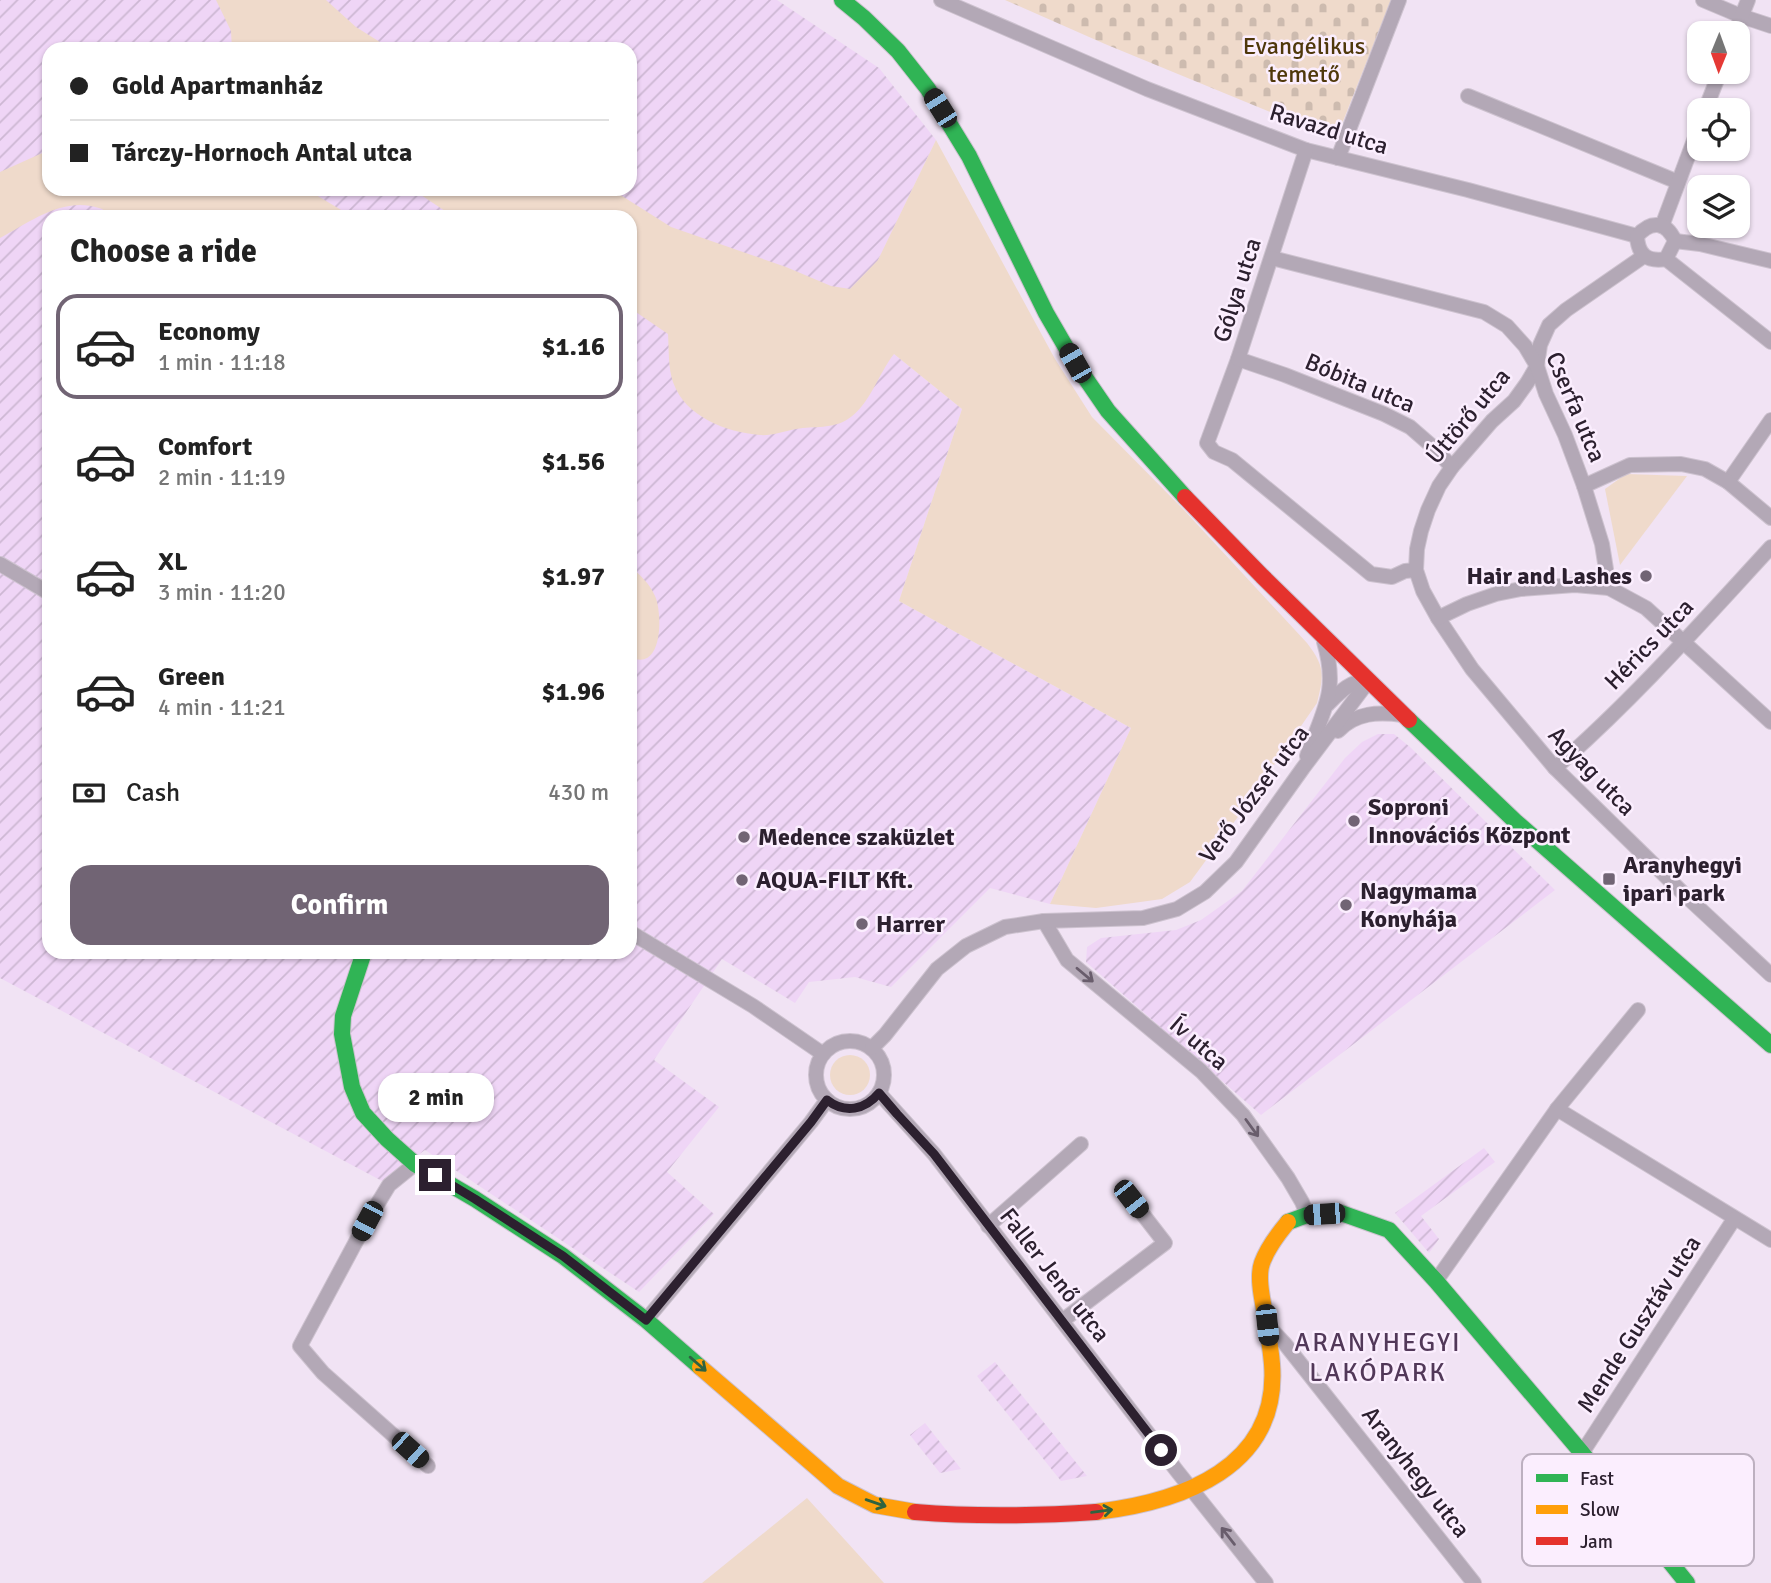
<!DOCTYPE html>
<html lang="en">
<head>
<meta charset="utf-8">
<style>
  body { margin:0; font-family:Signika,sans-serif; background:#f2f2f2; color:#222; height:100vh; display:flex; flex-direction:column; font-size:26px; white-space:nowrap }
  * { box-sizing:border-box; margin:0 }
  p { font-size:23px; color:#767676 }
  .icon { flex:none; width:38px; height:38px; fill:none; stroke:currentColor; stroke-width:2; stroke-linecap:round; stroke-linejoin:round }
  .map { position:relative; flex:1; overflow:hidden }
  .side { position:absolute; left:42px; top:210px; width:595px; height:749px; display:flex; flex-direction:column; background:#fff; border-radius:21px; box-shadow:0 2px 5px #0004 }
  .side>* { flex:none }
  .top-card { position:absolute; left:42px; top:42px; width:595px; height:154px; border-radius:21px; box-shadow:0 2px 5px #0004; display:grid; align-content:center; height:154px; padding:0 28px; background:#fff }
  .needle { width:46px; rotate:181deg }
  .fabs { position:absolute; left:1687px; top:21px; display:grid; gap:14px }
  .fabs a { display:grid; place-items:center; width:63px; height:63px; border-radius:14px; background:#fff; box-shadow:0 2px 5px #0004; font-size:35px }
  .end { position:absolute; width:32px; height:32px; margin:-16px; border:9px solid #2c202f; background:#fff; box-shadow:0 0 0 4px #fff }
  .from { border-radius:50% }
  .bubble { position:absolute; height:49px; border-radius:21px; background:#fff; box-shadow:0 2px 5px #0004; font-size:23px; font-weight:700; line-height:49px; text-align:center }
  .car { position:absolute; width:21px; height:42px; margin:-21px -10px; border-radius:9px; box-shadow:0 0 5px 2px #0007; background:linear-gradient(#222 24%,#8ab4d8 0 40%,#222 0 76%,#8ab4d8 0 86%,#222 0) }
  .top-card b { display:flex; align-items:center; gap:24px; height:66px; font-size:26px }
  .top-card b+b { border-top:2px solid #e0e0e0 }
  .top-card i { width:18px; height:18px; background:#222 }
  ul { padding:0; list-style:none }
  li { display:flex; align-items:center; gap:21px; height:105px; margin:0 14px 10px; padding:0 14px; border:4px solid transparent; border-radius:21px }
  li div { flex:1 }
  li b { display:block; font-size:26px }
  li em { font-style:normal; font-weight:700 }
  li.selected { border-color:#716474 }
  li>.icon { width:63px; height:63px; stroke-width:1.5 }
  h2 { padding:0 28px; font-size:32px; line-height:84px }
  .pay { display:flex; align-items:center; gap:18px; height:77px; padding:0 28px; font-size:26px }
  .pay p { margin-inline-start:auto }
  .button { display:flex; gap:14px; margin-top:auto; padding:14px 28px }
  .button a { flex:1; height:80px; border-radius:21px; background:#716474; color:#fff; font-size:28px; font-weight:700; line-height:80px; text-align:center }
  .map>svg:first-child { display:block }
  .industrial { fill:url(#industrial-furrows); fill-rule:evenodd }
  .green { fill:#efdacb }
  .cemetery { fill:url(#cemetery-stones) }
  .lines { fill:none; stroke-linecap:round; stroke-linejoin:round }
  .street-casing { stroke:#cdc2cf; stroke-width:16 }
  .fast-casing { stroke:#cdc2cf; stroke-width:18 }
  .slow-casing { stroke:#cdc2cf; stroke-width:18 }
  .jam-casing { stroke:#cdc2cf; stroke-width:18 }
  .street { stroke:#b3a8b6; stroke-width:14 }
  .fast { stroke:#30b455; stroke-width:16 }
  .slow { stroke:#ff9f0a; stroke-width:16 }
  .jam { stroke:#e5322d; stroke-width:16 }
  .oneway { stroke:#695d6c }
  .oneway2 { stroke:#2e6340 }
  .route { stroke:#2c202f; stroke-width:9 }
  .poi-dot { fill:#716474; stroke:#fbeefe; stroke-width:2.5 }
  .labels { text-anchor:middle; stroke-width:5; stroke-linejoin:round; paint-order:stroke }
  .park-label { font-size:24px; fill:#4f380b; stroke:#fbeefe }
  .street-label { font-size:24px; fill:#2c202f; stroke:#fbeefe }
  .poi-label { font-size:24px; font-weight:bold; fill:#2c202f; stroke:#fbeefe; text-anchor:start }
  .neighbourhood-label { font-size:26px; letter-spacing:2px; fill:#523859; stroke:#fbeefe }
  .key { fill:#fbeefe; stroke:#bdb0c0; stroke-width:2 }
  .key-label { font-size:19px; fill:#2c202f }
</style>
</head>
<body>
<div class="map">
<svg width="1771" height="1583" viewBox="0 0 1771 1583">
  <defs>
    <pattern id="industrial-furrows" width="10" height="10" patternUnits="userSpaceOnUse" patternTransform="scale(1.75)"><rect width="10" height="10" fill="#efd5f6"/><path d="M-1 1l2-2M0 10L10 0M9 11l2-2" fill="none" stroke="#cdb7d3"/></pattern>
    <pattern id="cemetery-stones" width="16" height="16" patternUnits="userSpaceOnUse" patternTransform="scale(1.75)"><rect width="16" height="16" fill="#efdacb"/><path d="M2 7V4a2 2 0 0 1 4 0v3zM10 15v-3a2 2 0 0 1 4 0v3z" fill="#cdbbaf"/></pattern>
  </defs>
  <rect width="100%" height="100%" fill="#f1e3f4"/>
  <g class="industrial">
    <path d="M0,0H777L879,68L936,140L859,300L883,345L962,409L899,601L1131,728L1050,904L990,888L891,987L855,977L809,982L795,1003L722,959L654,1060L719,1107L667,1172L714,1214L639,1292L425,1150L382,1181L0,978ZM49,49H630V189H49ZM49,217H630V952H49Z"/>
    <polygon points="1378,734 1394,734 1410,747 1555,890 1261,1115 1086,962 1087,947 1101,938 1176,930 1201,920 1242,891 1345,758 1362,742"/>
    <polygon points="1484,1148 1495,1162 1421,1216 1439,1239 1429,1253 1395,1213"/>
    <polygon points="995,1362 1087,1476 1061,1481 977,1376"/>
    <polygon points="925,1423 961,1469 940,1473 910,1435"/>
  </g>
  <g class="green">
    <polygon points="216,0 326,0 356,27 391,49 232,49 231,31"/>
    <path d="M936,140L1055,359L1092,417L1183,509L1307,643C1325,666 1324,675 1317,703L1240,814L1190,882L1162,899L1133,903L1096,908L1050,904L1131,728L899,601L962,409L894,354C878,374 870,405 848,419C833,429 814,426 796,429C785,431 771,436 760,435C726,432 685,417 673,382C668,368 669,350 668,334L630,308V217H454L412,189H611L671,227L786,267L831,286L850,289L878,260Z"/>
    <path d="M49,150V189H306L353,217H113C109,214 104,209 99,208C63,196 30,222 0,238V172Z"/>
    <polygon points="1626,474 1687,476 1620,565 1605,489"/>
    <path d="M630,566C640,575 650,584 655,596C663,614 663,673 630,657Z"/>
    <circle cx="850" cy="1075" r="20"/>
    <polygon points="807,1498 884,1583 702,1583"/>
  </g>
  <polygon class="cemetery" points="1005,0 1391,0 1336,139 1105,44"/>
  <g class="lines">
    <defs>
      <g id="street">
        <polyline points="941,0 1147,89 1306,150 1468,190 1637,236"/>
        <polyline points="1703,0 1741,16 1771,26"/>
        <polyline points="1735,33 1748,0"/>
        <polyline points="1468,96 1678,182"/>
        <polyline points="1705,110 1720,72"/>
        <polyline points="1306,150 1238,359 1207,443 1214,452 1232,460 1371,574 1392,577 1405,571 1416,570"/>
        <polyline points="1338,158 1399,0"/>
        <polyline points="1662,226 1699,127"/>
        <polyline points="1675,241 1700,244 1771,261"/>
        <polyline points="1644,256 1566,310 1549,325 1540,345 1537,366 1527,383 1514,401 1492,421 1452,467 1439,486 1428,510 1421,531 1417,549 1416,570 1423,591 1438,618 1472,669 1555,768 1687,897 1771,975"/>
        <polyline points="1272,258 1484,312 1507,326 1525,346 1537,366 1546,394 1565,435 1584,486 1602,544 1609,588"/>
        <path d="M1666,259L1675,241C1666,221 1651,220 1637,236C1638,255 1647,262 1666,259L1771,342"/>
        <polyline points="1238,359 1285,375 1384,414 1410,427 1433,447 1452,467"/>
        <polyline points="1728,482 1771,420"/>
        <polyline points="1584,486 1630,465 1681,464 1705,469 1728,482 1771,518"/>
        <polyline points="0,564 49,593"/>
        <polyline points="1438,618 1467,604 1496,594 1521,589 1575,585 1609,588 1646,608 1771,722"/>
        <path d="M1328,704C1340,692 1350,681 1368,680"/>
        <path d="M1338,731C1356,712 1378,712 1403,715"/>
        <path d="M1307,756C1323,710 1339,692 1324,642"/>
        <path d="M1555,768C1633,700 1701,623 1771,547"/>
        <polyline points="1044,921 1067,960 1201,1071 1243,1115 1288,1178 1302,1202 1307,1215"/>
        <polyline points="630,932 753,1006 823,1054"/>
        <circle cx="850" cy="1075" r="34"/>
        <polyline points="872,1048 885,1035 937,969 966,946 1005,927 1044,921 1143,918 1177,909 1205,892 1236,862 1303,768 1364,687 1368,680"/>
        <polyline points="879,1093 934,1154 1177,1471 1266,1583"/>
        <polyline points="1557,1109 1771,1240"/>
        <polyline points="415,1164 389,1185 367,1221 300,1346 323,1373 428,1466"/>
        <polyline points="988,1226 1081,1144"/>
        <polyline points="1436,1281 1557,1109 1638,1010"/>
        <polyline points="646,1320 811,1122 827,1100"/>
        <polyline points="1062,1321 1165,1243 1131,1199"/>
        <polyline points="1267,1325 1285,1344 1474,1583"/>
        <polyline points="1582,1453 1734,1219"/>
      </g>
      <g id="fast">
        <polyline points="842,0 864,18 898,51 928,89 969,156 1046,313 1075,363 1108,411 1185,497"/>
        <polyline points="1409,720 1516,822 1771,1045"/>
        <polyline points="364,952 343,1016 342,1034 352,1087 363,1113 387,1139 415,1164 475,1199 563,1256 646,1320 700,1367"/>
        <polyline points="1288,1222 1307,1215 1341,1213 1389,1230 1436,1281 1582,1453 1687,1583"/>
      </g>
      <g id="slow">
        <polyline points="700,1367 838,1486 875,1505 915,1512"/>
        <path d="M1096,1512C1181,1502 1280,1468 1272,1364C1271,1352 1269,1339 1267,1327C1265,1309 1256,1280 1262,1263C1267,1249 1278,1234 1288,1222"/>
      </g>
      <g id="jam">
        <polyline points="1185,497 1262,576 1409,720"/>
        <path d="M915,1512C976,1517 1035,1516 1096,1512"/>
      </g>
    </defs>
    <use href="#street" class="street-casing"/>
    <use href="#fast" class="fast-casing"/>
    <use href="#slow" class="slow-casing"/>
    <use href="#jam" class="jam-casing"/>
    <use href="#street" class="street"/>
    <use href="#fast" class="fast"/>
    <use href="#slow" class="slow"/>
    <use href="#jam" class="jam"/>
  </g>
  <defs><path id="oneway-shaft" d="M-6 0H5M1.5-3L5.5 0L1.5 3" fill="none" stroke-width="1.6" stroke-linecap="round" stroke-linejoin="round" transform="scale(1.75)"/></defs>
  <g class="oneway">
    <use href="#oneway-shaft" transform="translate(1085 975) rotate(40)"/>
    <use href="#oneway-shaft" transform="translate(1252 1128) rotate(54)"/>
    <use href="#oneway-shaft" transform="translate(1228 1536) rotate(-128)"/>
  </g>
  <g class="oneway2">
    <use href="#oneway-shaft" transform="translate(698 1364) rotate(41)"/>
    <use href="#oneway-shaft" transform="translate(876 1503) rotate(19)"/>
    <use href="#oneway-shaft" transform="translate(1102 1511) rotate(-8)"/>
  </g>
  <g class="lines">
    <path class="route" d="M435,1175L475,1199L563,1256L646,1320L811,1122L827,1100C845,1114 865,1110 879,1093L897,1114L934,1154L1161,1450"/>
  </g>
  <g class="poi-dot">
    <circle cx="1646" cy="576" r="7"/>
    <circle cx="1354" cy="821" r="7"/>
    <circle cx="744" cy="837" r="7"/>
    <rect x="1602" y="872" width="14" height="14" rx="3.5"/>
    <circle cx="742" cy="880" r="7"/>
    <circle cx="1346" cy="905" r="7"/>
    <circle cx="862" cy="924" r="7"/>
  </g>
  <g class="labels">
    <g class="park-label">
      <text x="1304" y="54">Evangélikus<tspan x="1304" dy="28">temető</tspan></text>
    </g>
    <g class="street-label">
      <text transform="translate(1329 129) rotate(17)" y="8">Ravazd utca</text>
      <text transform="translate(1237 290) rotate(-72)" y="8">Gólya utca</text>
      <text transform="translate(1360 383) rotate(23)" y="8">Bóbita utca</text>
      <text transform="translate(1576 407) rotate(67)" y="8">Cserfa utca</text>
      <text transform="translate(1468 416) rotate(-50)" y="8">Úttörő utca</text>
      <text transform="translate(1649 644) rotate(-46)" y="8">Hérics utca</text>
      <text transform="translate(1592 771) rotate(46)" y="8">Agyag utca</text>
      <text transform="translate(1254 794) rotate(-53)" y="8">Verő József utca</text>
      <text transform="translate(1199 1043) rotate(41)" y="8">Ív utca</text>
      <text transform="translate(1055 1275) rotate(52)" y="8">Faller Jenő utca</text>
      <text transform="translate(1639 1324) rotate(-57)" y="8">Mende Gusztáv utca</text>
      <text transform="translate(1416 1472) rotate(52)" y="8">Aranyhegy utca</text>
    </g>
    <g class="poi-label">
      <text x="1632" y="584" text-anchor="end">Hair and Lashes</text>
      <text x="1368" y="815">Soproni<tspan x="1368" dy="28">Innovációs Központ</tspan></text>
      <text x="758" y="845">Medence szaküzlet</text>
      <text x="1623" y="873">Aranyhegyi<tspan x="1623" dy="28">ipari park</tspan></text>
      <text x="756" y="888">AQUA-FILT Kft.</text>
      <text x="1360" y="899">Nagymama<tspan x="1360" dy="28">Konyhája</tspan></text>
      <text x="876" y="932">Harrer</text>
    </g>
    <g class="neighbourhood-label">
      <text x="1378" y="1351">ARANYHEGYI<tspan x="1378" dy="30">LAKÓPARK</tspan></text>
    </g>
  </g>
  <rect x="1522" y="1454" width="232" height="112" rx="10" class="key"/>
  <rect x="1536" y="1474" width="32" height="8" fill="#30b455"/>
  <rect x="1536" y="1505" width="32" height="9" fill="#ff9f0a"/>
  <rect x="1536" y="1537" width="32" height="8" fill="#e5322d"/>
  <g class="key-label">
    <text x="1580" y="1485">Fast</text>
    <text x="1580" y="1516">Slow</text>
    <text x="1580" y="1548">Jam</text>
  </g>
</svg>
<div class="fabs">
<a><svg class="needle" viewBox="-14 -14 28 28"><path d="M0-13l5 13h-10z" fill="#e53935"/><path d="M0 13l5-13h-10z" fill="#767676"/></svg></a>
<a><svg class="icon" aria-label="locate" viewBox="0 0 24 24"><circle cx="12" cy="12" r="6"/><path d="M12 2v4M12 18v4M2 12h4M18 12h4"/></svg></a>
<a><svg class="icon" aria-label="layers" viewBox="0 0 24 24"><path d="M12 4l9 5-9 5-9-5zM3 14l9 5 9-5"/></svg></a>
</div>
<i class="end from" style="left:1161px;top:1450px"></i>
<i class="end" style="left:435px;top:1175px"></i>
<div class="bubble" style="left:378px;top:1073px;width:116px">2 min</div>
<i class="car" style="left:940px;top:108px;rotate:328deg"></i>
<i class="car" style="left:1075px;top:363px;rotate:330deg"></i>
<i class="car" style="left:1131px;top:1199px;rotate:142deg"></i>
<i class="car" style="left:1324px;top:1214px;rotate:266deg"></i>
<i class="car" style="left:367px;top:1221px;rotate:208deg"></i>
<i class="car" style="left:1267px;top:1325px;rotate:174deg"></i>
<i class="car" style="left:410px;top:1450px;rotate:132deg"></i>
<div class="top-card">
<b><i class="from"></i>Gold Apartmanház</b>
<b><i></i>Tárczy-Hornoch Antal utca</b>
</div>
<section class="side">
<h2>Choose a ride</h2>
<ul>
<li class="selected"><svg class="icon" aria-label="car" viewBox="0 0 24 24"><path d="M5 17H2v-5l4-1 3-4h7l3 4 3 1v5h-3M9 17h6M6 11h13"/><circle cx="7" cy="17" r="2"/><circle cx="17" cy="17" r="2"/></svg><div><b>Economy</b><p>1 min · 11:18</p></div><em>$1.16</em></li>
<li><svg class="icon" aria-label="car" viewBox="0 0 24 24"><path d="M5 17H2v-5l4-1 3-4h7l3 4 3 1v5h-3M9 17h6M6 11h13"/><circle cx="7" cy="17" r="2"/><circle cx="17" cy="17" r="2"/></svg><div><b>Comfort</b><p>2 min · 11:19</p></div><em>$1.56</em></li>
<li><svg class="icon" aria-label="car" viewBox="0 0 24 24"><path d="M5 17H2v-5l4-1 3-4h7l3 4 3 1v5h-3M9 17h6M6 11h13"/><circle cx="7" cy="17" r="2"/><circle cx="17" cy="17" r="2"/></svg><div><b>XL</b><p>3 min · 11:20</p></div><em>$1.97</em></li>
<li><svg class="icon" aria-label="car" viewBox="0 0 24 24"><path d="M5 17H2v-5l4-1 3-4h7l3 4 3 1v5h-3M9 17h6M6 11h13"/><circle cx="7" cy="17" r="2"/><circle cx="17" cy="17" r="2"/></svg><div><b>Green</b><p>4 min · 11:21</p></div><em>$1.96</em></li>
</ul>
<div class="pay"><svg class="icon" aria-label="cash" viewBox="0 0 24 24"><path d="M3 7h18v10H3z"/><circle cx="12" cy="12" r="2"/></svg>Cash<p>430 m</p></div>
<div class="button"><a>Confirm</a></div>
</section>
</div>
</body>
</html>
